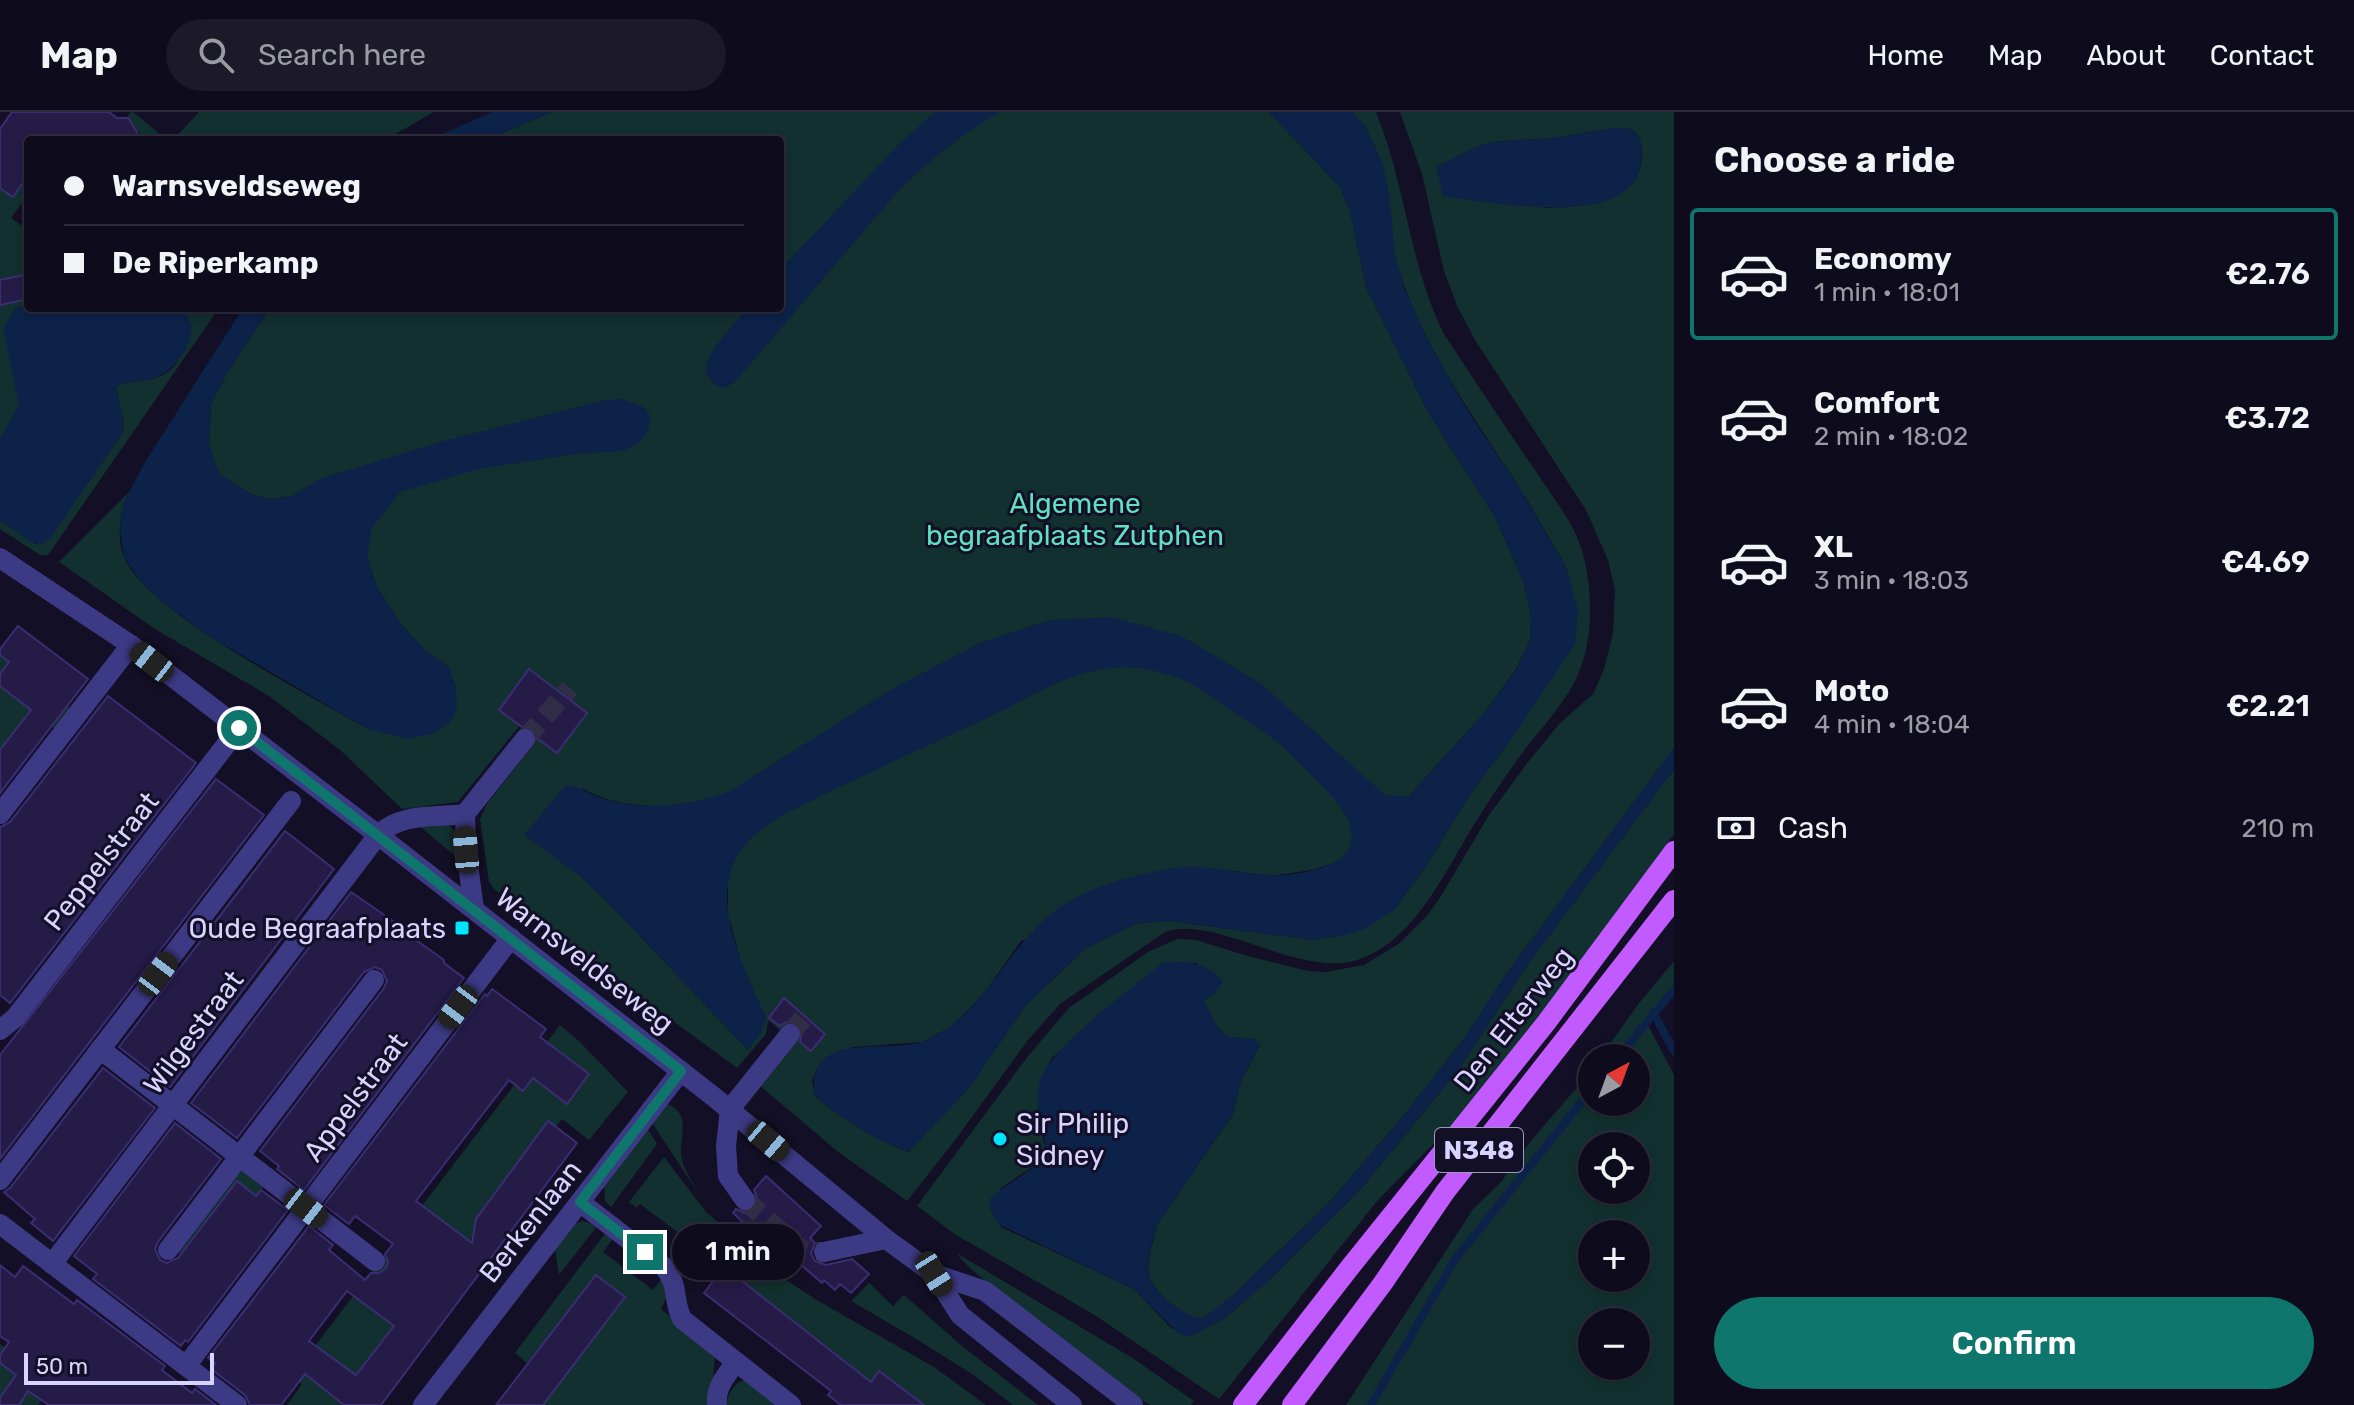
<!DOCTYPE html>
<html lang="en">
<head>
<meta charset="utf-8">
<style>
  body { margin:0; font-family:Rubik,sans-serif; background:#1c1929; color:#f1f3f6; height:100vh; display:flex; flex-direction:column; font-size:30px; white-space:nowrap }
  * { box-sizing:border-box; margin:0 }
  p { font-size:26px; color:#9b9ba3 }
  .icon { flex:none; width:44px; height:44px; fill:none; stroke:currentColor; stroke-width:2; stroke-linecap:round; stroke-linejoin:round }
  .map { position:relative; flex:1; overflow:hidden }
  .drawer { display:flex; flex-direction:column; background:#0e0b1c; width:680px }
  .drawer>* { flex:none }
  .guide { position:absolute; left:24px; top:24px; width:760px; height:176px; border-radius:8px; box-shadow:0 4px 12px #0003,0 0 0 2px #2e2b3b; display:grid; align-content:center; height:176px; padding:0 40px; background:#0e0b1c }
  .needle { width:52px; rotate:41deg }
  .fabs { position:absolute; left:1578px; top:932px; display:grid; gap:16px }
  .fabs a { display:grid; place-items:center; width:72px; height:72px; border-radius:50%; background:#0e0b1c; box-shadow:0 4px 12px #0003,0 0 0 2px #2e2b3b; font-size:40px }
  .scale { position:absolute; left:24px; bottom:20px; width:190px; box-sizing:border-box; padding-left:8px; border:4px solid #d9d4ff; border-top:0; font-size:22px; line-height:28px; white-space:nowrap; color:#d9d4ff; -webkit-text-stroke:6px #130f26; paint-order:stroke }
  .end { position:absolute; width:36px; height:36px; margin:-18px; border:10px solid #0f766e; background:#fff; box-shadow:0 0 0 4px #fff }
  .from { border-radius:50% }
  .bubble { position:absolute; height:56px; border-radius:28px; background:#0e0b1c; box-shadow:0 4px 12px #0003,0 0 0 2px #2e2b3b; font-size:26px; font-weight:600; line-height:56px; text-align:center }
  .car { position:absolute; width:24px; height:48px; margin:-24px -12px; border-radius:10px; box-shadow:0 0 6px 2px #0007; background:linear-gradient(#222 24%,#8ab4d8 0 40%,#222 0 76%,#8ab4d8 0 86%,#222 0) }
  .guide b { display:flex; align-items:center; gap:28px; height:76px; font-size:30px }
  .guide b+b { border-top:2px solid #2e2b3b }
  .guide i { width:20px; height:20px; background:#f1f3f6 }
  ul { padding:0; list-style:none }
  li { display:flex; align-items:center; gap:24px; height:132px; margin:0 16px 12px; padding:0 24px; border:4px solid transparent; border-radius:8px }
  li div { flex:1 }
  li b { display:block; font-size:30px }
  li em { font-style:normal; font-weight:600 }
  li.selected { border-color:#0f766e }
  li>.icon { width:72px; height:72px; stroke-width:1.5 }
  h2 { padding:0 40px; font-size:36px; line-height:96px }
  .pay { display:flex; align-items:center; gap:20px; height:88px; padding:0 40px; font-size:30px }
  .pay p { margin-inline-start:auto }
  .cta { display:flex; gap:16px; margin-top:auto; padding:16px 40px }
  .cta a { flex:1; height:92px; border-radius:48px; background:#0f766e; color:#fff; font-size:32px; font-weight:600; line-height:92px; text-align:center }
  header { display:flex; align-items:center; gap:48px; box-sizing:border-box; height:112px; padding:0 40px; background:#0e0b1c; border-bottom:2px solid #2e2b3b }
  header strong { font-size:38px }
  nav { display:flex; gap:44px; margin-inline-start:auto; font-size:28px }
  .search { width:560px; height:72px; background:#1c1929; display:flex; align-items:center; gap:20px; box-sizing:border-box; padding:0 28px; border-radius:44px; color:#9b9ba3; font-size:30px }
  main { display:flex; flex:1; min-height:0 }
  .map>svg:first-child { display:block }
  .green { fill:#12302f; fill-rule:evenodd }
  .water { fill:#0c2248 }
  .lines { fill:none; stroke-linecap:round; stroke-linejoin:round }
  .stream { stroke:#0c2248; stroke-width:8 }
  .building { fill:#241b47; stroke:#3b2d73; stroke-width:2; fill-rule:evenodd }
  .minor-tunnel { stroke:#312d47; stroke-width:20; stroke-dasharray:20 10; stroke-linecap:butt }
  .minor { stroke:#3d3a85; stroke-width:20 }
  .major { stroke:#c25bff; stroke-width:20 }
  .route { stroke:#0f766e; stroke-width:10 }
  .poi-dot { fill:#00e5ff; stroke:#130f26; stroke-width:3 }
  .labels { text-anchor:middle; stroke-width:6; stroke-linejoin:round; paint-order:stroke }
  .shield { fill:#130f26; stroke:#9e99be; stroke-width:2 }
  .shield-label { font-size:26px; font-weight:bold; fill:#d9d4ff }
  .park-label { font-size:28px; fill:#5fe0c0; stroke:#130f26 }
  .street-label { font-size:28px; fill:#d9d4ff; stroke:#130f26 }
  .poi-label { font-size:28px; fill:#d9d4ff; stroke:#130f26; text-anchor:end }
</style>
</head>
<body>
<header>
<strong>Map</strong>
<div class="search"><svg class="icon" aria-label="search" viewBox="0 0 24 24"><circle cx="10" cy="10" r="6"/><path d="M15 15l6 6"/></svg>Search here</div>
<nav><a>Home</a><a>Map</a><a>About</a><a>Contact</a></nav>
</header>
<main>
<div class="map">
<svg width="1674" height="1293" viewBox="0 0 1674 1293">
  <rect width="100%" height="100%" fill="#130f26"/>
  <g class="green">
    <path d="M131,0H133L167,28C140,28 143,22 126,6Z"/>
    <polygon points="199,0 434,0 385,28 173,28"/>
    <path d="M552,0H1269L1340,75L1350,99L1366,175L1428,300L1496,407L1524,471L1531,505L1530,529L1516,557L1486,599L1408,685L1353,720L1350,738L1341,749L1312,758L1270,764L1229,758L1021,829L982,884L952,914L923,930L852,935L817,956L812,969L815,984C842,1007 874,1027 908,1040L969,976L1025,894L1086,836L1138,811L1170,809L1314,828L1395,797L1429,749L1470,682L1512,626L1567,465L1566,455C1551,429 1536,402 1520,377C1473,303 1420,233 1396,148C1391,131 1392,111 1390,94C1387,60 1375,25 1352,0H1376C1406,73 1409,152 1444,222C1474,268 1504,313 1535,358C1552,384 1575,412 1583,442C1593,481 1594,530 1576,567C1562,595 1541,616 1523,640C1506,663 1490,687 1475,711C1445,759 1414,832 1354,849C1298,864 1212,802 1165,820L1060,892L1028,928L956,1027L907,1089L837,1039L759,973L792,928L768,908L766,922L737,956L495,778L489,770L480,707L486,693L538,627L520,613L458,690L402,697L339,637L269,584L155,517L59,450L129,380C120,398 116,425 124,445C145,499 313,585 368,617L456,576L449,556L424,537L400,511L376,473L367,444L292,384L271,387L253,383L219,362L209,334L211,292L226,263L270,196H780V28H485ZM582,676C609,692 638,694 670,695L728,764V802L740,846L747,937L605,787L581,765Z"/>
    <path d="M1400,0H1674V636L1504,865L1466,924L1400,1008L1328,1092L1231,1185L1203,1207C1187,1207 1153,1181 1149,1164C1146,1152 1154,1126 1157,1113L1233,1002L1241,969L1260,933L1254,927L1228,925L1216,913L1204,891V888L1208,887L1197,851H1163L1052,946L1040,969L1038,1009L1046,1038L1038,1051L1001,1076L990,1097L1001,1115L1134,1177L1172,1217L1224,1207L1270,1167L1360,1078L1459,957L1525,856L1674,657V722L1485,980L1378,1088L1219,1287L1093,1202L956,1123L917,1094L1028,944L1069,896L1148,840L1177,827L1196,828L1248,844L1308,859L1326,860L1364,853L1400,831L1427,804L1441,784L1489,703L1528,650L1560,611L1593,582L1604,557L1613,522L1615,478L1608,448L1586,398L1475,228L1457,194L1444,159L1422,62ZM1613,16L1631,17C1641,25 1642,33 1642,45C1639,92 1580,95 1544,96L1491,30L1552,26Z"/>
    <polygon points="28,63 28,91 24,88 11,106 28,118 28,162 0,168 0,76 9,82"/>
    <polygon points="28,187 28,192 15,197 19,294 0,327 0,193"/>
    <path d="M176,196H219L48,443H40L0,417V408L36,432L78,385L121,323L124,313L116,274C125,269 137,270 147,268C188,260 183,231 181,198Z"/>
    <polygon points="0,543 71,596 55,617 31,598 0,638"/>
    <path d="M416,711C457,712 454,709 462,750Z"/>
    <path d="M1674,849V883L1648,913L1674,963V1293H1346L1473,1097L1501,1070L1529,1031L1592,958V990H1636V946H1600L1639,891ZM1636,1034V1078H1592V1034ZM1592,1122H1636V1166H1592ZM1592,1210H1636V1254H1592Z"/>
    <polygon points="560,913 580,930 628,980 589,1028 562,1007 417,1199 384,1226 356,1263 352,1278 340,1293 287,1293 302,1272 299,1270 295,1275 227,1224 305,1247"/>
    <path d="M667,992C694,1002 677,1028 682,1048C685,1061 694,1071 699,1082L652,1011Z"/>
    <polygon points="647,1016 657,1032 611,1095 605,1089 604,1072"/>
    <polygon points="664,1045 706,1100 780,1164 815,1187 934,1255 986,1293 904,1293 911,1283 880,1259 870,1271 850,1257 851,1253 714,1147 703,1160 693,1160 696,1134 640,1092 637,1096 629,1090"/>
    <polygon points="238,1054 264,1074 201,1158 174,1137"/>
    <polygon points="582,1109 598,1113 559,1163 555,1137 575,1112"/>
    <polygon points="607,1119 614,1125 603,1140 653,1178 665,1163 673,1171 661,1197 715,1241 711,1293 543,1293 625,1185 528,1252 515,1241"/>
    <path d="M958,1142L1134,1247L1194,1289L1191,1293H1151L1145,1290C1119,1270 962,1158 958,1142Z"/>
    <polygon points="869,1171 893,1194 904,1183 962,1234 1038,1293 1013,1293 975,1264 918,1228 851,1189"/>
    <polygon points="0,1232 34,1258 42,1288 38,1293 19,1293 7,1276 0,1286 0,1251 3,1239 0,1243"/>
    <path d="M745,1268L781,1293H727C726,1283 735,1270 745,1268Z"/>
  </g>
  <g class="water">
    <polygon points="492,0 552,0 485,28 429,28"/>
    <path d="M935,0H1000C963,21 929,49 899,78L735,270L725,276L714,272L705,260C709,235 732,215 748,196H780V158L900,31Z"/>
    <path d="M1269,0H1352L1366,15L1383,53L1390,89L1395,143L1405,178L1431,235L1469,301L1520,377L1566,455L1578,497L1575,532L1512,626L1470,682L1429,749L1395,797L1367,816L1342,824L1314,828L1170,809L1138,811L1086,836L1025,894L969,976L908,1040C874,1027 842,1007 815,984C804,915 890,944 927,928C996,896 1012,812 1085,781C1109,770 1148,760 1175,756C1205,752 1237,761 1267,763C1289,765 1344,757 1350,734C1357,712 1339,692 1325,677C1308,660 1291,641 1272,626C1260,617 1246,609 1233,600C1217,589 1201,576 1183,568C1160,559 1137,553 1112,556C1068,560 1028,586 989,605C921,637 852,668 785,702C769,712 753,722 742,737C705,787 746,858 766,906L761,921L748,938L605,787L581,765L524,723L566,673C581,674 588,682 601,686C645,700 686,694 728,680L892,577L982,530L1050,508L1111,505L1181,524L1259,570L1385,683L1408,685L1486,599L1516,558L1530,529L1531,505L1524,471L1496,407L1428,300L1366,175L1350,99L1340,75Z"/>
    <path d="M1613,16L1631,17L1638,23C1643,34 1642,47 1639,59C1623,117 1486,90 1443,84L1436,55L1473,36L1491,30L1552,26Z"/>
    <path d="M28,192V196H176L187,202L192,214C190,239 172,263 147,268C137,270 125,269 116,274L124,313L121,323L52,424L43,432L31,430L0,408V327L19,294L3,217L15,197Z"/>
    <polygon points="243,196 270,196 226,263 211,292 209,334 219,362 253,383 271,387 292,384 319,367 447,328 606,288 622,287 645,296 650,304 649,318 640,331 622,339 574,342 479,357 400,380 372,416 367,444 376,473 400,511 424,537 449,556 456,576 457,597 449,611 433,622 406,627 368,617 209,524 160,488 140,469 124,445 120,417 123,392 145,350"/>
    <path d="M1674,636V657L1525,856L1459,957L1360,1078L1270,1167L1224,1207L1189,1225L1179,1222L1134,1177L998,1112L990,1097V1087C1006,1071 1036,1060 1046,1038C1044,1017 1035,999 1038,977C1041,940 1133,876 1163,851C1185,848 1210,850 1223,870L1212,884L1204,888L1216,913L1228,925L1254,927L1260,932L1241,969L1233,1002L1157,1113C1153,1127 1146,1150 1149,1165C1153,1181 1187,1207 1203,1206L1231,1185L1328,1092L1400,1008L1466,924L1504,865Z"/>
  </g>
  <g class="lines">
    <g class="stream">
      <polyline points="1653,900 1674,939"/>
      <polyline points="1617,946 1674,878"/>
      <polyline points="1371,1293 1454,1149 1592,977"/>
    </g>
  </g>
  <g class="building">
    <polygon points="12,0 109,0 117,6 128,6 142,28 28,28 28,63 13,85 0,76 0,17"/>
    <polygon points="28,162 28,187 0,193 0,168"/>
    <polygon points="18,514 88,567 0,681 0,638 31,598 0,574 0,562 9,550 0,543 0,537"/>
    <polygon points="529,557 587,601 557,641 538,627 532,616 522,615 499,598"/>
    <polygon points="108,584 196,651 10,891 0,883 0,715 10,710"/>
    <polygon points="216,667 264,703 0,1047 0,943"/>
    <polygon points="285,719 334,757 170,975 119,935"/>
    <polygon points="351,780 393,809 392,811 444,848 444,851 464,866 304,1078 277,1057 279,1054 260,1039 384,876 387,869 382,858 375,855 364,860 237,1026 191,991"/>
    <path d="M492,877L546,917L540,925L589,962L567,992L533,966L523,979L509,968L416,1089L472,1131L476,1107L548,1009L577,1031L381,1293H344L305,1262L281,1293H250L245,1283L211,1257L215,1251L208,1246L309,1114L333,1133L329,1138L365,1168L371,1161H379L386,1156L388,1150L385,1142L393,1132L355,1104L349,1112L324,1093L485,882L487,884ZM347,1179L394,1214L356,1263L309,1229Z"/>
    <polygon points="784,886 825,922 811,939 800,930 802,918 797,911 786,910 780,914 769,906"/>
    <polygon points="103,956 155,996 53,1129 31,1111 35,1107 4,1080 10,1076"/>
    <polygon points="175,1011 221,1047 158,1130 155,1137 160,1148 167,1151 178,1146 237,1069 256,1084 261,1078 288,1098 188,1230 185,1228 181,1234 93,1167 97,1162 74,1144"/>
    <polygon points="766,1064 821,1114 810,1126 815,1131 811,1142 815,1149 826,1153 852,1147 869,1162 851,1181 840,1172 835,1178 824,1168 822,1171 792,1145 787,1151 733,1101 736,1097 745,1101 753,1098 758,1088 754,1078"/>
    <polygon points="0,1153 15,1165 23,1154 74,1192 77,1188 165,1254 162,1258 192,1281 195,1277 216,1293 49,1293 28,1279 19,1293 0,1293 0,1286 16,1263 0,1251 0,1243 9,1230 0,1224"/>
    <polygon points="724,1155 871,1270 879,1259 924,1293 841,1293 828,1283 831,1279 704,1181"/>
    <polygon points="596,1163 625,1185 543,1293 496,1293"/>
  </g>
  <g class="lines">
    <g class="minor-tunnel">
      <polyline points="525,627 570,576"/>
      <polyline points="790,922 804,905"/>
      <polyline points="745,1088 800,1137 808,1140 824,1140"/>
    </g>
    <g class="minor">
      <polyline points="0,446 131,533 378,723 714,985 886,1127 934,1162 985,1179 1133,1293"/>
      <polyline points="0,702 131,533"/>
      <polyline points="474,797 466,738 465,702 525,627"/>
      <polyline points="0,918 15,906 239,616"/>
      <polyline points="100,937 375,1149"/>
      <polyline points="0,1068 291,689"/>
      <polyline points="745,1088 728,1064 726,1034 730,997 790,922"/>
      <path d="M580,1090L664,1155C680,1174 672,1187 682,1207L791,1293"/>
      <polyline points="0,1112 237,1293"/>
      <polyline points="168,1138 374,868"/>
      <polyline points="824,1140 886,1127"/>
      <path d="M52,1152L378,723C402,700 435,706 465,702"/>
      <polyline points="934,1162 960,1203 1072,1293"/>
      <polyline points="186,1254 511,826"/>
      <polyline points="423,1293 681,959"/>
      <path d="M717,1293C715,1276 726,1263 736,1250"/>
    </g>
    <g class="major">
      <polyline points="1243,1293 1347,1159 1546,911 1674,739"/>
      <polyline points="1292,1293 1383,1171 1445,1080 1674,788"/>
    </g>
  </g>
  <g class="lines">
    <polyline class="route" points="239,616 681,959 580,1090 645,1140"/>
  </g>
  <g class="poi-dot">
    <rect x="454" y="808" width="16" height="16" rx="4"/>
    <circle cx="1000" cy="1027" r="8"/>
  </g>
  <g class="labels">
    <rect class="shield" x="1435" y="1016" width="88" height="44" rx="6"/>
    <g class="shield-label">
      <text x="1479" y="1047">N348</text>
    </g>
    <g class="park-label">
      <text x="1075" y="401">Algemene<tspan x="1075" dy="32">begraafplaats Zutphen</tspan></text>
    </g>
    <g class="street-label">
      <text transform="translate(101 749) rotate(-52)" y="10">Peppelstraat</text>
      <text transform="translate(585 848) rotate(38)" y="10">Warnsveldseweg</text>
      <text transform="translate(1513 907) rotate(-52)" y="10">Den Elterweg</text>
      <text transform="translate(193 920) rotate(-53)" y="10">Wilgestraat</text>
      <text transform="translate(355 985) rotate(-53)" y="10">Appelstraat</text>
      <text transform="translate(530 1109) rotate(-52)" y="10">Berkenlaan</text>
    </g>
    <g class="poi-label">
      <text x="446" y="826">Oude Begraafplaats</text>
      <text x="1016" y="1021" text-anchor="start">Sir Philip<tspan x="1016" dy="32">Sidney</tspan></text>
    </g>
  </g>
</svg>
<div class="fabs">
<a><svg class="needle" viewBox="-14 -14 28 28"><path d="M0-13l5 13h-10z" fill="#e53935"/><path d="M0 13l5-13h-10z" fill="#9b9ba3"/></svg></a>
<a><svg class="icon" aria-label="locate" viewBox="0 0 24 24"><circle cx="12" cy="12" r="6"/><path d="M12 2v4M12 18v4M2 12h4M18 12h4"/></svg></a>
<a>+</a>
<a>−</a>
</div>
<div class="scale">50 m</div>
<i class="end from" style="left:239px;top:616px"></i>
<i class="end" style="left:645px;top:1140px"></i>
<div class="bubble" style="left:672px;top:1112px;width:132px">1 min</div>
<i class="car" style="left:152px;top:550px;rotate:308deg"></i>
<i class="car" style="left:466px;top:738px;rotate:355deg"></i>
<i class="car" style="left:158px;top:862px;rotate:37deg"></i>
<i class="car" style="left:458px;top:895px;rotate:217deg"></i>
<i class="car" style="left:768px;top:1029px;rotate:130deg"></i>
<i class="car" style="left:306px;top:1096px;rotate:128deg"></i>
<i class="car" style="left:934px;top:1162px;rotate:148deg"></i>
<div class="guide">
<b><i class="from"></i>Warnsveldseweg</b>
<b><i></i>De Riperkamp</b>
</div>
</div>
<section class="drawer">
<h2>Choose a ride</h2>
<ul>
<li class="selected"><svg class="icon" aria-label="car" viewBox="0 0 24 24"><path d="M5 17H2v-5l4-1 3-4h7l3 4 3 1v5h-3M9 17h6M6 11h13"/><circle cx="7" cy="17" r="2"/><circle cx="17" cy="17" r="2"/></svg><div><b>Economy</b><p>1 min · 18:01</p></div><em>€2.76</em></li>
<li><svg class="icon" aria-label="car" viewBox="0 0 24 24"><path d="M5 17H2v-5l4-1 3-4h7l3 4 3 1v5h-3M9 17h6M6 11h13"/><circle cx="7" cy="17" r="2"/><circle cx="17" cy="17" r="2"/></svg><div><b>Comfort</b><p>2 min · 18:02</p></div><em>€3.72</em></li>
<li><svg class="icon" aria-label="car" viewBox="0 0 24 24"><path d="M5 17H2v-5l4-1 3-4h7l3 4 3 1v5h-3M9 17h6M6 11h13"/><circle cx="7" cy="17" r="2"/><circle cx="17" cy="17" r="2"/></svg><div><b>XL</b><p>3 min · 18:03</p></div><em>€4.69</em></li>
<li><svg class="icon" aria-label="car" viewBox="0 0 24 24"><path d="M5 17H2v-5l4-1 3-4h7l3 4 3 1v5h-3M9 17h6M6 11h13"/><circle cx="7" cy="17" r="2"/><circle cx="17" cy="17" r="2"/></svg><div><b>Moto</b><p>4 min · 18:04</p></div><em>€2.21</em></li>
</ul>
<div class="pay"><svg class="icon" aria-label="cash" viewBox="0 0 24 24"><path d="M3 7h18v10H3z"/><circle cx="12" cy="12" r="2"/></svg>Cash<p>210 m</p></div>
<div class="cta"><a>Confirm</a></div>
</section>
</main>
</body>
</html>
